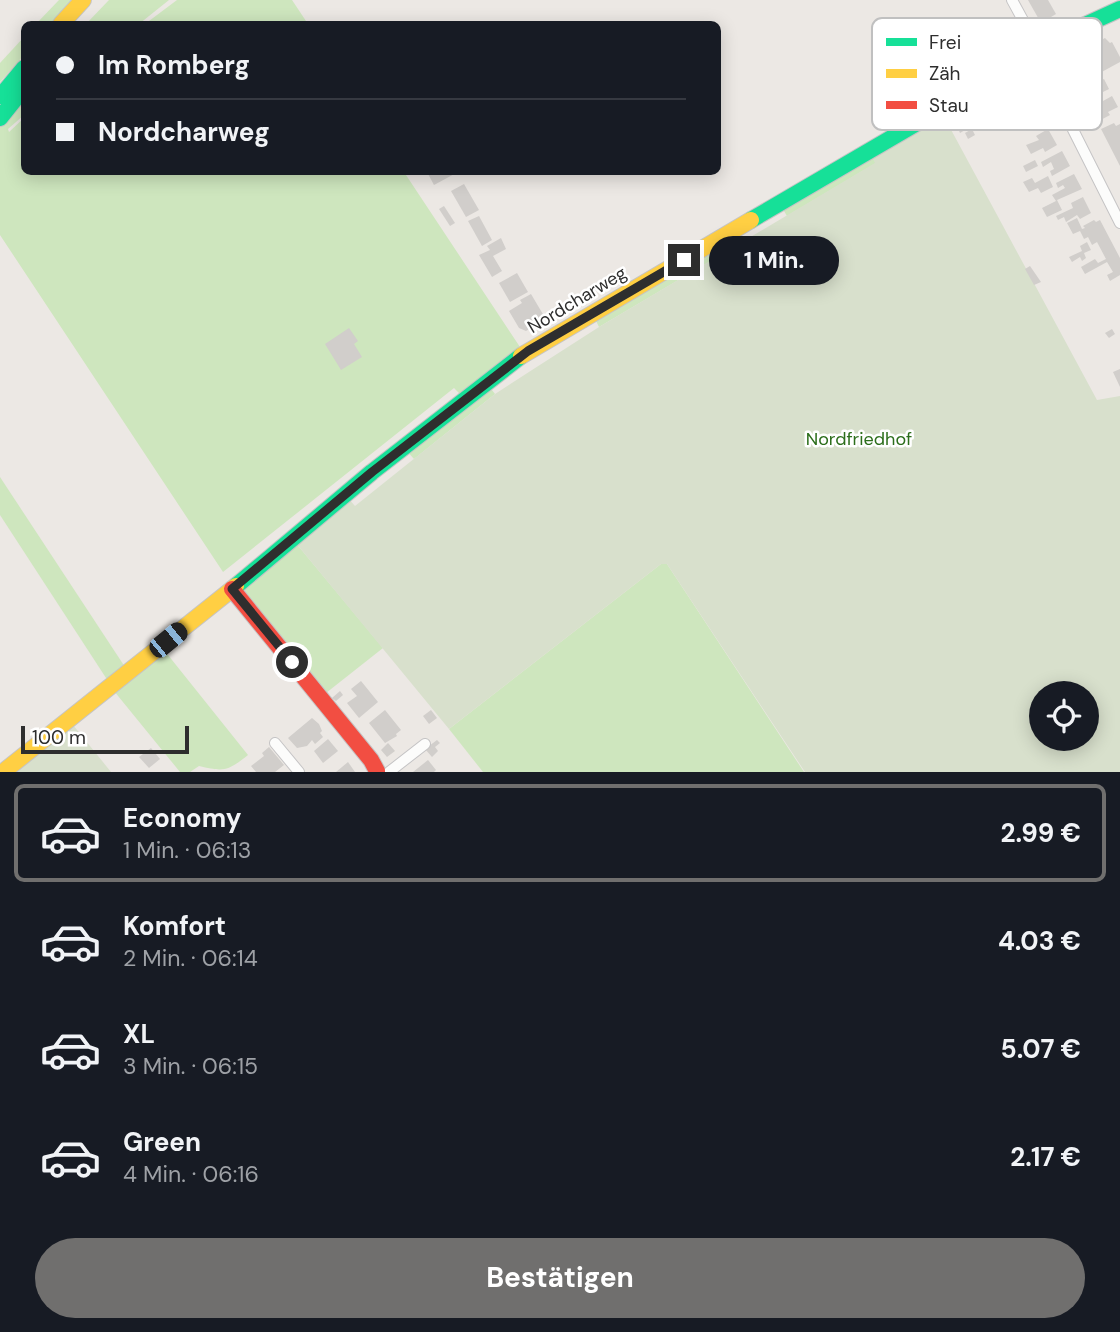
<!DOCTYPE html>
<html lang="de">
<head>
<meta charset="utf-8">
<style>
  body { margin:0; font-family:"DM Sans",sans-serif; background:#20242c; color:#f1f3f6; height:100vh; display:flex; flex-direction:column; font-size:26px; white-space:nowrap }
  * { box-sizing:border-box; margin:0 }
  p { font-size:23px; color:#9ea1a6 }
  .icon { flex:none; width:38px; height:38px; fill:none; stroke:currentColor; stroke-width:2; stroke-linecap:round; stroke-linejoin:round }
  .map { position:relative; height:772px; overflow:hidden }
  .sheet { display:flex; flex-direction:column; background:#171b24; flex:1 }
  .sheet>* { flex:none }
  .hud { position:absolute; left:21px; top:21px; width:700px; height:154px; border-radius:10px; box-shadow:0 4px 18px #0003; display:grid; align-content:center; height:154px; padding:0 35px; background:#171b24 }
  .tools { position:absolute; left:1029px; top:681px; display:grid; gap:14px }
  .tools a { display:grid; place-items:center; width:70px; height:70px; border-radius:50%; background:#171b24; box-shadow:0 4px 18px #0003; font-size:35px }
  .scale { position:absolute; left:21px; bottom:18px; width:168px; box-sizing:border-box; padding-left:7px; border:4px solid #2e2e2e; border-top:0; font-size:19px; line-height:24px; white-space:nowrap; color:#2e2e2e; -webkit-text-stroke:5px #fff; paint-order:stroke }
  .end { position:absolute; width:32px; height:32px; margin:-16px; border:9px solid #2e2e2e; background:#fff; box-shadow:0 0 0 4px #fff }
  .from { border-radius:50% }
  .bubble { position:absolute; height:49px; border-radius:24px; background:#171b24; box-shadow:0 4px 18px #0003; font-size:23px; font-weight:700; line-height:49px; text-align:center }
  .car { position:absolute; width:21px; height:42px; margin:-21px -10px; border-radius:9px; box-shadow:0 0 5px 2px #0007; background:linear-gradient(#222 24%,#8ab4d8 0 40%,#222 0 76%,#8ab4d8 0 86%,#222 0) }
  .hud b { display:flex; align-items:center; gap:24px; height:66px; font-size:26px }
  .hud b+b { border-top:2px solid #363941 }
  .hud i { width:18px; height:18px; background:#f1f3f6 }
  ul { padding:12px 0 0; list-style:none }
  li { display:flex; align-items:center; gap:21px; height:98px; margin:0 14px 10px; padding:0 21px; border:4px solid transparent; border-radius:10px }
  li div { flex:1 }
  li b { display:block; font-size:26px }
  li em { font-style:normal; font-weight:700 }
  li.active { border-color:#706f6e }
  li>.icon { width:63px; height:63px; stroke-width:1.5 }
  .button { display:flex; gap:14px; margin-top:auto; padding:14px 35px }
  .button a { flex:1; height:80px; border-radius:42px; background:#706f6e; color:#fff; font-size:28px; font-weight:700; line-height:80px; text-align:center }
  .map>svg:first-child { display:block }
  .green { fill:#cee6be }
  .cemetery { fill:#d8e0cc; fill-rule:evenodd }
  .building { fill:#d1cecb }
  .lines { fill:none; stroke-linecap:round; stroke-linejoin:round }
  .street-casing { stroke:#c5c4c5; stroke-width:12 }
  .fast-casing { stroke:#c5c4c5; stroke-width:18 }
  .slow-casing { stroke:#c5c4c5; stroke-width:18 }
  .jam-casing { stroke:#c5c4c5; stroke-width:18 }
  .street { stroke:#fcfcfb; stroke-width:10 }
  .fast { stroke:#16e098; stroke-width:16 }
  .slow { stroke:#ffcf43; stroke-width:16 }
  .jam { stroke:#f24e42; stroke-width:16 }
  .route { stroke:#2e2e2e; stroke-width:9 }
  .labels { text-anchor:middle; stroke-width:5; stroke-linejoin:round; paint-order:stroke }
  .street-label { font-size:18px; fill:#2e2e2e; stroke:#fff }
  .park-label { font-size:18px; fill:#2c6e1b; stroke:#fff }
  .key { fill:#fff; stroke:#c0c0c0; stroke-width:2 }
  .key-label { font-size:19px; fill:#2e2e2e }
</style>
</head>
<body>
<div class="map">
<svg width="1120" height="772" viewBox="0 0 1120 772">
  <rect width="100%" height="100%" fill="#ece8e4"/>
  <g class="green">
    <polygon points="59,0 74,0 52,24 36,24"/>
    <polygon points="109,0 169,0 139,24 86,24"/>
    <polygon points="177,0 292,0 308,24 145,24"/>
    <polygon points="24,37 24,55 0,82 0,63"/>
    <polygon points="24,94 24,115 8,129 9,132 24,118 24,172 404,172 522,350 461,395 454,388 223,572 0,235 0,123"/>
    <polygon points="870,153 876,163 787,216 781,206"/>
    <polygon points="730,236 736,246 599,327 594,317"/>
    <polygon points="488,385 495,394 414,459 407,451"/>
    <polygon points="0,477 125,667 108,681 0,515"/>
    <polygon points="295,542 383,648 326,693 245,594 245,587"/>
    <polygon points="661,564 667,564 804,772 483,772 449,729"/>
    <path d="M164,650L248,755C228,771 224,772 199,766L190,772H180L114,691Z"/>
  </g>
  <g class="cemetery">
    <path d="M942,113L1097,400L1120,396V772H805L667,564H661L449,729L295,542L348,498L355,506L495,394L532,370L599,327L875,163L870,153ZM1041,693H1087V738H1041Z"/>
    <polygon points="73,725 111,772 13,772"/>
  </g>
  <g class="building">
    <polygon points="1028,0 1048,0 1056,14 1041,23"/>
    <polygon points="1105,38 1110,43 1112,42 1120,57 1120,62 1098,74 1095,67 1069,80 1062,67 1067,64 1064,59"/>
    <polygon points="1104,79 1109,89 1099,94 1101,98 1103,101 1112,96 1118,107 1108,112 1110,115 1097,122 1079,87 1092,80 1094,84"/>
    <polygon points="966,120 970,127 960,133 956,124"/>
    <polygon points="1114,123 1116,126 1120,124 1120,166 1101,129"/>
    <polygon points="972,129 975,135 968,139 965,133"/>
    <polygon points="1048,129 1057,145 1045,152 1043,148 1031,154 1026,145 1039,140 1036,136"/>
    <polygon points="1062,151 1070,166 1052,176 1050,171 1054,169 1051,162 1043,167 1041,162"/>
    <polygon points="1035,160 1038,166 1026,172 1023,166"/>
    <polygon points="427,172 458,172 434,185"/>
    <polygon points="1074,174 1082,189 1057,200 1062,210 1047,217 1042,208 1056,201 1052,195 1065,188 1063,185 1058,188 1056,183"/>
    <polygon points="1048,176 1053,187 1041,193 1038,188 1029,192 1023,182 1032,178 1035,183"/>
    <polygon points="464,184 479,210 466,217 451,191"/>
    <polygon points="1083,197 1091,213 1080,219 1077,215 1066,222 1064,217 1058,220 1056,216 1073,208 1071,203"/>
    <polygon points="444,206 455,223 450,226 439,209"/>
    <polygon points="479,216 492,240 482,246 468,221"/>
    <polygon points="1077,218 1082,229 1085,228 1083,226 1094,220 1096,222 1100,220 1120,258 1120,275 1110,281 1107,275 1113,272 1107,262 1085,274 1081,267 1095,259 1098,263 1106,259 1097,242 1092,245 1088,237 1084,239 1080,231 1073,234 1067,223"/>
    <polygon points="501,238 506,249 493,256 502,271 492,277 479,255 490,250 487,246"/>
    <polygon points="1087,242 1091,250 1084,253 1086,258 1082,261 1080,257 1072,262 1069,257 1082,251 1080,246"/>
    <polygon points="1030,266 1041,282 1034,285 1025,269"/>
    <polygon points="517,273 528,292 510,302 499,283"/>
    <polygon points="531,294 544,316 535,322 532,327 526,331 519,328 509,311 522,303 520,300"/>
    <polygon points="349,328 358,341 354,344 362,357 341,370 325,344"/>
    <polygon points="1112,329 1115,334 1109,338 1105,333"/>
    <polygon points="1120,369 1120,387 1113,372"/>
    <polygon points="361,681 378,702 359,718 347,703 357,696 351,689"/>
    <polygon points="340,691 343,695 336,701 332,698"/>
    <polygon points="385,710 401,730 396,734 397,736 385,743 369,723"/>
    <polygon points="431,710 437,718 429,724 423,716"/>
    <polygon points="312,718 319,724 322,731 320,733 323,737 315,744 312,740 307,746 297,748 288,738"/>
    <polygon points="328,739 338,751 323,763 314,751"/>
    <polygon points="437,740 440,743 435,747 438,751 432,757 425,749"/>
    <polygon points="388,743 395,751 387,757 381,750"/>
    <polygon points="269,747 284,765 275,772 256,772 251,766 264,756 262,753"/>
    <polygon points="151,748 160,759 149,768 139,757"/>
    <polygon points="428,760 436,770 434,772 413,772"/>
    <polygon points="348,762 355,772 336,772"/>
  </g>
  <g class="lines">
    <defs>
      <g id="street">
        <polyline points="1012,0 1036,44 1044,72 1120,223"/>
        <polyline points="275,743 299,772"/>
        <polyline points="389,772 425,744"/>
      </g>
      <g id="fast">
        <polyline points="1,96 24,68"/>
        <polyline points="0,118 24,88"/>
        <polyline points="751,220 1083,26 1120,9"/>
        <polyline points="236,586 372,472 521,356"/>
      </g>
      <g id="slow">
        <polyline points="61,24 83,0"/>
        <polyline points="521,356 751,220"/>
        <polyline points="3,772 236,586"/>
      </g>
      <polyline id="jam" points="232,589 371,760 377,771"/>
    </defs>
    <use href="#street" class="street-casing"/>
    <use href="#fast" class="fast-casing"/>
    <use href="#slow" class="slow-casing"/>
    <use href="#jam" class="jam-casing"/>
    <use href="#street" class="street"/>
    <use href="#fast" class="fast"/>
    <use href="#slow" class="slow"/>
    <use href="#jam" class="jam"/>
  </g>
  <g class="lines">
    <polyline class="route" points="292,662 232,589 372,472 528,351 684,260"/>
  </g>
  <g class="labels">
    <g class="street-label">
      <text transform="translate(577 300) rotate(-31)" y="6">Nordcharweg</text>
    </g>
    <g class="park-label">
      <text x="859" y="445">Nordfriedhof</text>
    </g>
  </g>
  <rect x="872" y="18" width="230" height="112" rx="10" class="key"/>
  <rect x="886" y="38" width="31" height="8" fill="#16e098"/>
  <rect x="886" y="69" width="31" height="9" fill="#ffcf43"/>
  <rect x="886" y="101" width="31" height="8" fill="#f24e42"/>
  <g class="key-label">
    <text x="929" y="49">Frei</text>
    <text x="929" y="80">Zäh</text>
    <text x="929" y="112">Stau</text>
  </g>
</svg>
<div class="tools">
<a><svg class="icon" aria-label="locate" viewBox="0 0 24 24"><circle cx="12" cy="12" r="6"/><path d="M12 2v4M12 18v4M2 12h4M18 12h4"/></svg></a>
</div>
<div class="scale">100 m</div>
<i class="end from" style="left:292px;top:662px"></i>
<i class="end" style="left:684px;top:260px"></i>
<div class="bubble" style="left:709px;top:236px;width:130px">1 Min.</div>
<i class="car" style="left:168px;top:640px;rotate:51deg"></i>
<div class="hud">
<b><i class="from"></i>Im Romberg</b>
<b><i></i>Nordcharweg</b>
</div>
</div>
<section class="sheet">
<ul>
<li class="active"><svg class="icon" aria-label="car" viewBox="0 0 24 24"><path d="M5 17H2v-5l4-1 3-4h7l3 4 3 1v5h-3M9 17h6M6 11h13"/><circle cx="7" cy="17" r="2"/><circle cx="17" cy="17" r="2"/></svg><div><b>Economy</b><p>1 Min. · 06:13</p></div><em>2.99 €</em></li>
<li><svg class="icon" aria-label="car" viewBox="0 0 24 24"><path d="M5 17H2v-5l4-1 3-4h7l3 4 3 1v5h-3M9 17h6M6 11h13"/><circle cx="7" cy="17" r="2"/><circle cx="17" cy="17" r="2"/></svg><div><b>Komfort</b><p>2 Min. · 06:14</p></div><em>4.03 €</em></li>
<li><svg class="icon" aria-label="car" viewBox="0 0 24 24"><path d="M5 17H2v-5l4-1 3-4h7l3 4 3 1v5h-3M9 17h6M6 11h13"/><circle cx="7" cy="17" r="2"/><circle cx="17" cy="17" r="2"/></svg><div><b>XL</b><p>3 Min. · 06:15</p></div><em>5.07 €</em></li>
<li><svg class="icon" aria-label="car" viewBox="0 0 24 24"><path d="M5 17H2v-5l4-1 3-4h7l3 4 3 1v5h-3M9 17h6M6 11h13"/><circle cx="7" cy="17" r="2"/><circle cx="17" cy="17" r="2"/></svg><div><b>Green</b><p>4 Min. · 06:16</p></div><em>2.17 €</em></li>
</ul>
<div class="button"><a>Bestätigen</a></div>
</section>
</body>
</html>
